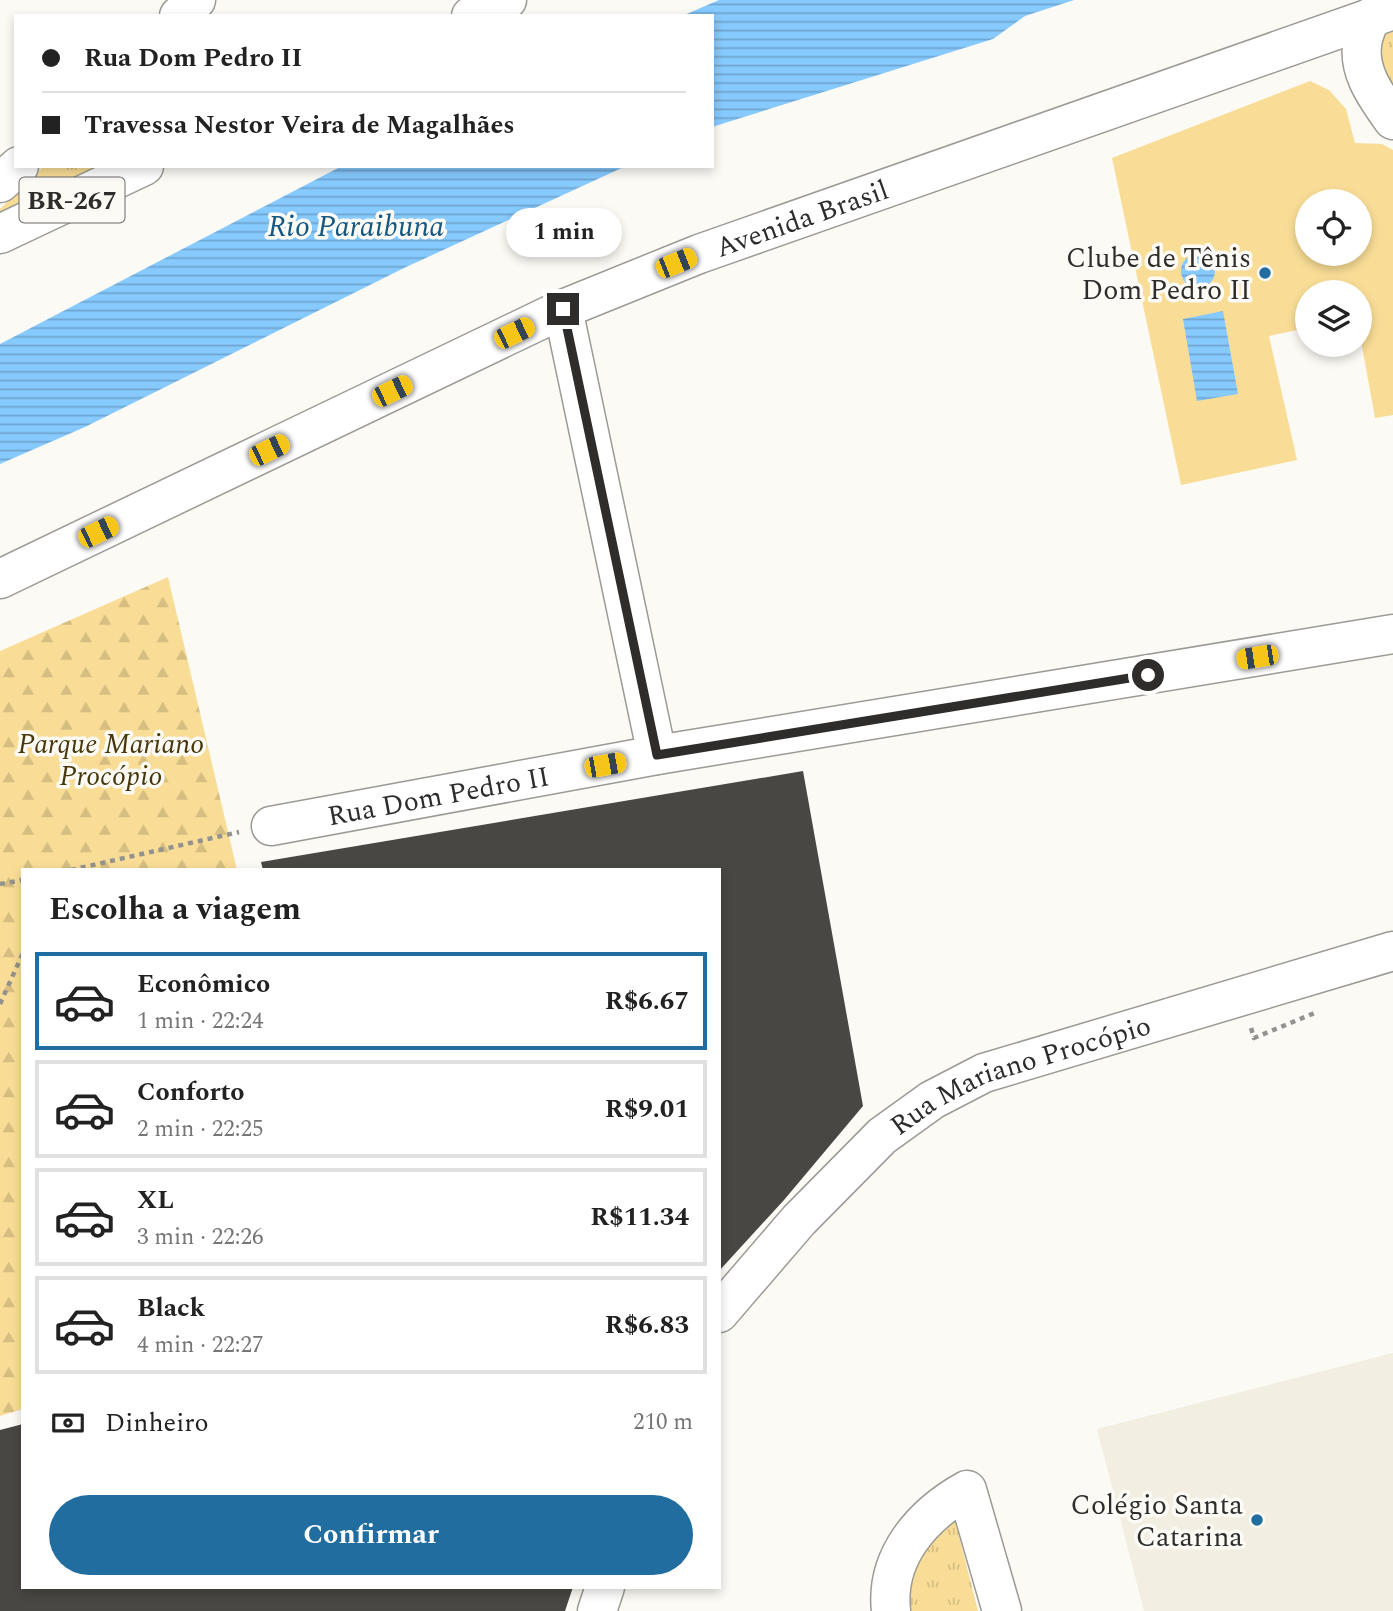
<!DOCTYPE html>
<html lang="pt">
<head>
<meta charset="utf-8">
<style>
  body { margin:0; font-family:Spectral,serif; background:#f2f2f2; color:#222; height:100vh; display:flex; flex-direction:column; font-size:26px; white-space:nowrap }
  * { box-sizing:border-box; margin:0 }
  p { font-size:23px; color:#767676 }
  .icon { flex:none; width:38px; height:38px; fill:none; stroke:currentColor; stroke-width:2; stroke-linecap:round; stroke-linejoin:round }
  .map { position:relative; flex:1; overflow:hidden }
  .sheet { position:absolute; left:21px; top:868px; width:700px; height:721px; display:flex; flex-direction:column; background:#fff; border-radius:0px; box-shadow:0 4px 10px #0003 }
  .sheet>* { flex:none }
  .guide { position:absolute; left:14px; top:14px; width:700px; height:154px; border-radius:0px; box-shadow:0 4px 10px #0003; display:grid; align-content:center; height:154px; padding:0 28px; background:#fff }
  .buttons { position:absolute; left:1295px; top:189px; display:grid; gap:14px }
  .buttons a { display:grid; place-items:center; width:77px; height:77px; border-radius:50%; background:#fff; box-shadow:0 4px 10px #0003; font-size:35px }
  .end { position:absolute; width:32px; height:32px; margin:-16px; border:9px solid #2e2d2c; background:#fff; box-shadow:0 0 0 4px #fff }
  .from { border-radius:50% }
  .bubble { position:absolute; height:49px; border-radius:24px; background:#fff; box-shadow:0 4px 10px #0003; font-size:23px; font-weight:700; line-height:49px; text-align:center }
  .car { position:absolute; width:21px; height:42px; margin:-21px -10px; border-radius:9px; box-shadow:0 0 5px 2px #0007; background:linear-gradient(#f5c518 24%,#345 0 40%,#f5c518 0 76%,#345 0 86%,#f5c518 0) }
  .guide b { display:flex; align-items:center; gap:24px; height:66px; font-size:26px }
  .guide b+b { border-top:2px solid #e0e0e0 }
  .guide i { width:18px; height:18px; background:#222 }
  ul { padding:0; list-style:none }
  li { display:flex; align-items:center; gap:21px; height:98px; margin:0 14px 10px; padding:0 14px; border:4px solid #e0e0e0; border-radius:0px }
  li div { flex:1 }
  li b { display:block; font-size:26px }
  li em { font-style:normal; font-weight:700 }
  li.active { border-color:#216da0 }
  li>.icon { width:63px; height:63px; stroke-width:1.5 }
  h2 { padding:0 28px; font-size:32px; line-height:84px }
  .pay { display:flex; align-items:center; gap:18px; height:77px; padding:0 28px; font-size:26px }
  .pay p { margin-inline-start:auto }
  .primary-button { display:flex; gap:14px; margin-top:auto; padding:14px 28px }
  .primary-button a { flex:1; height:80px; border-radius:42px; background:#216da0; color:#fff; font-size:28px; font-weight:700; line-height:80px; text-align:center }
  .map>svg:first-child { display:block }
  .built { fill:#f3eee2 }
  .grass { fill:url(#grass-tufts) }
  .forest { fill:url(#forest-firs) }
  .pitch { fill:#f9dd96; fill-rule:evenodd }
  .water { fill:url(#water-rules) }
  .building { fill:#484743 }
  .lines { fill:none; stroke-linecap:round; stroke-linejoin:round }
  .minor-casing { stroke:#9b9a95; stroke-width:41 }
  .major-casing { stroke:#9b9a95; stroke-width:41 }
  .highway-casing { stroke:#9b9a95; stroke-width:41 }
  .path { stroke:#94928f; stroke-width:4.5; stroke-dasharray:5 5; stroke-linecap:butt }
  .minor { stroke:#fff; stroke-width:38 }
  .major { stroke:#fff; stroke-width:38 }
  .highway { stroke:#fff; stroke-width:38 }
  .route { stroke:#2e2d2c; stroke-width:9 }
  .poi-dot { fill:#216da0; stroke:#fcfaf5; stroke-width:2.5 }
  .labels { text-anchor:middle; stroke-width:7; stroke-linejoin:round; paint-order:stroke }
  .shield { fill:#fcfaf5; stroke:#6c6a68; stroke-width:2 }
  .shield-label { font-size:26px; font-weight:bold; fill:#2e2d2c }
  .street-label { font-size:28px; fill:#2e2d2c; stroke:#fcfaf5 }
  .poi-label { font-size:28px; fill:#2e2d2c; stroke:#fcfaf5; text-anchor:end }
  .park-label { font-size:28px; font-style:italic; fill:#47380c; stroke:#fcfaf5 }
  .water-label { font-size:30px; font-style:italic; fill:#165882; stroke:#fcfaf5 }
</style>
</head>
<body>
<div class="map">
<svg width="1393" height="1611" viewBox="0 0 1393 1611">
  <defs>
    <pattern id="grass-tufts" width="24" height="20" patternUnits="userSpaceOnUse" patternTransform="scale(1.75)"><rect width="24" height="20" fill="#f9dd96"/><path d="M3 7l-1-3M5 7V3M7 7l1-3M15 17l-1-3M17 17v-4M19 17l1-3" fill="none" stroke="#d6be81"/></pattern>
    <pattern id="forest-firs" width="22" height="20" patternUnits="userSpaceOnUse" patternTransform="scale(1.75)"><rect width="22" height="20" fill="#f9dd96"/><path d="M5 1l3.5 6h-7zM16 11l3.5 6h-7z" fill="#d6be81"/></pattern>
    <pattern id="water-rules" width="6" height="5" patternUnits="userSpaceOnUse" patternTransform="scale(1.75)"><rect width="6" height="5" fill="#86caff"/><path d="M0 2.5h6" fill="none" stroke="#6ea4cf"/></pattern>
  </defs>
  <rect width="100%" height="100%" fill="#fcfaf5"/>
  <polygon class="built" points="1393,1353 1393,1611 1144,1611 1097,1429"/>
  <g class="grass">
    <polygon points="1393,26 1393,111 1371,45"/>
    <polygon points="44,166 114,166 0,220 0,209"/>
    <polygon points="952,1508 978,1611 900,1611 899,1571"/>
  </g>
  <polygon class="forest" points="168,577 237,870 23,870 23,1409 0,1416 0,651"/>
  <path class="pitch" d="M1310,81L1329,90L1346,109L1355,143L1382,144L1393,150V415L1375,418L1360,335V292H1307V328L1269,336L1297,460L1181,485L1112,158ZM1307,201H1360V254H1307Z"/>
  <g class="water">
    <polygon points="719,0 1074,0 1025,16 993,39 712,127 712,16 682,16"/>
    <polygon points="342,166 626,166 404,268 85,427 0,464 0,344"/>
    <circle cx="1198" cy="271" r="17"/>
    <polygon points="1223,311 1238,394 1197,401 1183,319"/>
  </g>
  <g class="building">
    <polygon points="803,771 863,1106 784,1200 719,1271 719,870 263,870 261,862"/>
    <polygon points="23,1424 23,1587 573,1587 565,1611 0,1611 0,1430"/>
  </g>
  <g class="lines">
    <defs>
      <g id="minor">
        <path d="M1371,17C1368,24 1365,31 1363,39C1356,70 1376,96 1393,120"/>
        <polyline points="563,309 657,755"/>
        <path id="s1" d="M271,826L657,755L1393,634"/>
        <path id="s2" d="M719,1313L799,1220L882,1136L932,1100L984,1073L1393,951"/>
        <polyline points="597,1611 605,1587"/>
        <path d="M891,1611C885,1557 922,1515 967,1490L1002,1611"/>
      </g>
      <g id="major">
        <polyline points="179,16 196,0"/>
        <polyline points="0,183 19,166"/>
      </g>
      <g id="highway">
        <polyline points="471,16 507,0"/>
        <polyline points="0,234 144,166"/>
        <path id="s3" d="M0,579L563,309L699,254L1393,10"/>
      </g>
    </defs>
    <use href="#minor" class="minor-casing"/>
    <use href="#major" class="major-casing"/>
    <use href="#highway" class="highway-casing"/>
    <g class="path">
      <polyline points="71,870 239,832"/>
      <polyline points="0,884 23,880"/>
      <polyline points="0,1004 23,953"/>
      <polyline points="1251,1028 1254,1038 1317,1012"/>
    </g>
    <use href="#minor" class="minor"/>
    <use href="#major" class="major"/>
    <use href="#highway" class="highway"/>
  </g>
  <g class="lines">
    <polyline class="route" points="563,309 657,755 1148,675"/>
  </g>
  <g class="poi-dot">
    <circle cx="1265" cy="273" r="7"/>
    <circle cx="1257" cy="1520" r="7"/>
  </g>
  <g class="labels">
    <rect class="shield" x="19.5" y="177.5" width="105" height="45" rx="5"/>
    <g class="shield-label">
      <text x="72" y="209">BR-267</text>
    </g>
    <g class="street-label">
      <text dy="10" stroke="none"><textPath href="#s3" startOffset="880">Avenida Brasil</textPath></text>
      <text dy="10" stroke="none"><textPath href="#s1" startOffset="170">Rua Dom Pedro II</textPath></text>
      <text dy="10" stroke="none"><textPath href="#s2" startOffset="394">Rua Mariano Procópio</textPath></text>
    </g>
    <g class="poi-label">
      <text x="1251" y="267">Clube de Tênis<tspan x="1251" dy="32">Dom Pedro II</tspan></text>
      <text x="1243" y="1514">Colégio Santa<tspan x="1243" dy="32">Catarina</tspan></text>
    </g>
    <g class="park-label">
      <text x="111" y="753">Parque Mariano<tspan x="111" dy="32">Procópio</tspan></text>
    </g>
    <g class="water-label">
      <text x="356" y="236">Rio Paraibuna</text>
    </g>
  </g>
</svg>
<div class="buttons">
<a><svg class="icon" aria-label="locate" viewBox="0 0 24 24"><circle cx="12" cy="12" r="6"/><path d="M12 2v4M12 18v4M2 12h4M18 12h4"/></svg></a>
<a><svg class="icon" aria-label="layers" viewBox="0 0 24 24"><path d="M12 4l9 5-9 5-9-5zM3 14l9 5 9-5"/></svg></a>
</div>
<i class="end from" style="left:1148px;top:675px"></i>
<i class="end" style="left:563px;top:309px"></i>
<div class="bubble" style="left:506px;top:208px;width:116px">1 min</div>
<i class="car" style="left:676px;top:263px;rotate:68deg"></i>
<i class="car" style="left:514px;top:333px;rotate:64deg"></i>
<i class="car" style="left:392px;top:391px;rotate:64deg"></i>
<i class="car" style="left:269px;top:450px;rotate:64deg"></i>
<i class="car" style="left:98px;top:532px;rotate:64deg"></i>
<i class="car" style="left:1257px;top:657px;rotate:261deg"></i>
<i class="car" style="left:605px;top:765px;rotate:80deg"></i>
<div class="guide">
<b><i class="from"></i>Rua Dom Pedro II</b>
<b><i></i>Travessa Nestor Veira de Magalhães</b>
</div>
<section class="sheet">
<h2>Escolha a viagem</h2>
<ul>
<li class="active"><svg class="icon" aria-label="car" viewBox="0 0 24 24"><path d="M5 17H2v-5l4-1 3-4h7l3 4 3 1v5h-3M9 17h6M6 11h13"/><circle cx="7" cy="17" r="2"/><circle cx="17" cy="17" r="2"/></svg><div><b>Econômico</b><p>1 min · 22:24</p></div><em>R$6.67</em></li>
<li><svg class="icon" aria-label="car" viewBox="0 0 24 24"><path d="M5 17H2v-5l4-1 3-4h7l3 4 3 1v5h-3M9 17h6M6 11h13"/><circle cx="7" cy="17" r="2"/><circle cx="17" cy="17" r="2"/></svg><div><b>Conforto</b><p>2 min · 22:25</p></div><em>R$9.01</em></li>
<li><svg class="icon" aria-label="car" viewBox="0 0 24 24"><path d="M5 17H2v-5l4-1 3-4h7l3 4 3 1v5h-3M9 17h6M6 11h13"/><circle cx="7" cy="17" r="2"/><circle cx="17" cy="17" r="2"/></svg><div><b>XL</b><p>3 min · 22:26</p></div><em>R$11.34</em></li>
<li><svg class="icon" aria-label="car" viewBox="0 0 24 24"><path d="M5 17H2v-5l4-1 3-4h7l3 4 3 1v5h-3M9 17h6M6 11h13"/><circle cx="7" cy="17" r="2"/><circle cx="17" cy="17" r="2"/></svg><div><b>Black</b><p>4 min · 22:27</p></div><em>R$6.83</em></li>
</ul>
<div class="pay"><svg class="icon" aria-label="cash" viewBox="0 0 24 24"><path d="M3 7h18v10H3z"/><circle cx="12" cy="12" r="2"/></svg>Dinheiro<p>210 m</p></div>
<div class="primary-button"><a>Confirmar</a></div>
</section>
</div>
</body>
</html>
